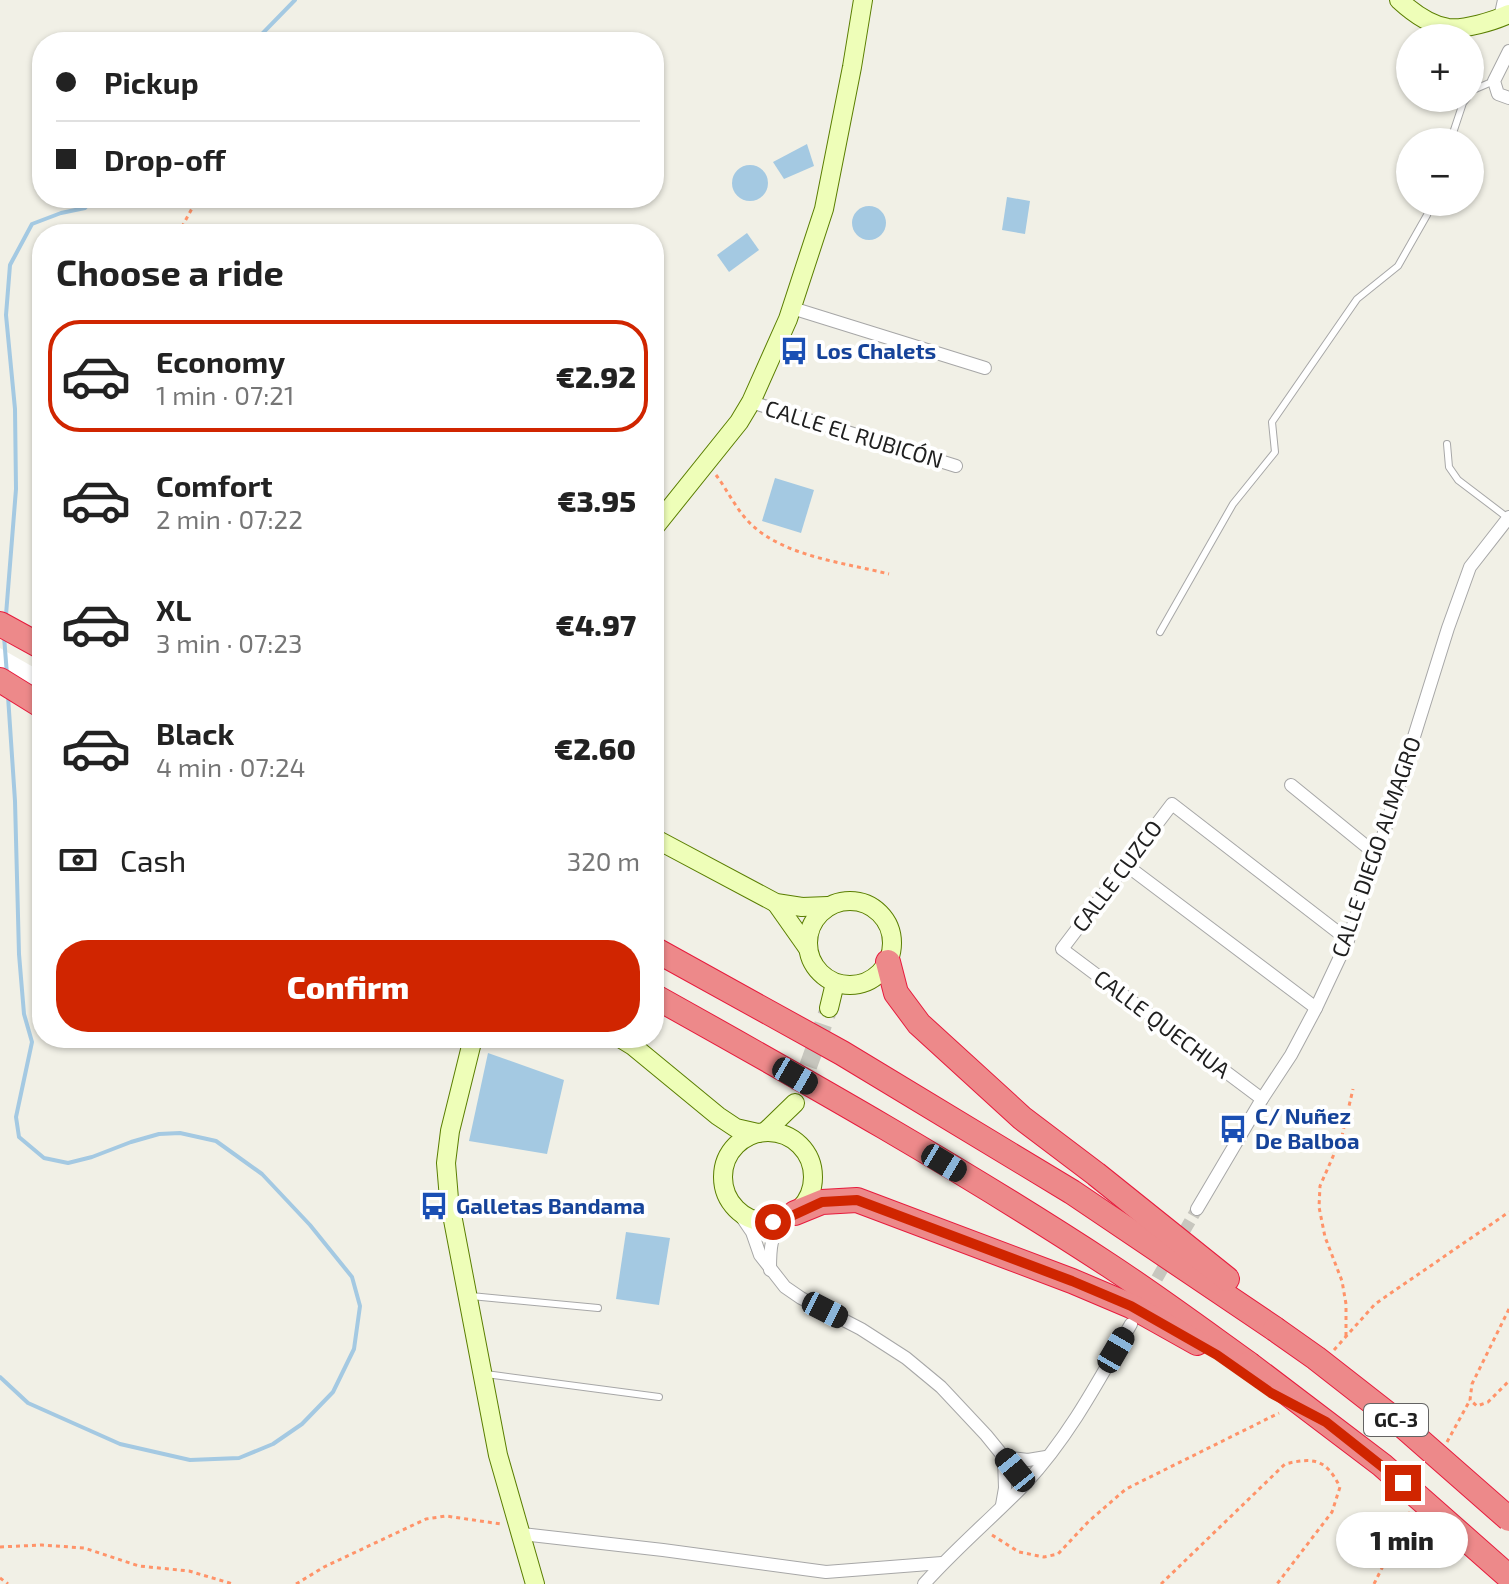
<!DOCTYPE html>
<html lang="en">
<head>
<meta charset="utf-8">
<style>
  body { margin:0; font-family:"Exo 2",sans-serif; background:#f6f6f6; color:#222; height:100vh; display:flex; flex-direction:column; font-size:30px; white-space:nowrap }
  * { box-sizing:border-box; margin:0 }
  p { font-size:26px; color:#767676 }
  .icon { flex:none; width:44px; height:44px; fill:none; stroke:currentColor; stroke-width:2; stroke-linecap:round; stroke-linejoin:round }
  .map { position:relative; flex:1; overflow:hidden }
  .side { position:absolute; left:32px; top:224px; width:632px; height:824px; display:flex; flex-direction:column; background:#fff; border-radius:32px; box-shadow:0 2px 6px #0004 }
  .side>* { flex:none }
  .top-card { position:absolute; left:32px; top:32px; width:632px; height:176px; border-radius:32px; box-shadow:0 2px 6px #0004; display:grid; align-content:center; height:176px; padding:0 24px; background:#fff }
  .tools { position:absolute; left:1396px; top:24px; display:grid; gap:16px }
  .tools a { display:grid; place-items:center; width:88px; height:88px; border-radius:50%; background:#fff; box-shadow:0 2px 6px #0004; font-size:40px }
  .end { position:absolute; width:36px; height:36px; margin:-18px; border:10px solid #d02500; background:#fff; box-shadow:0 0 0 4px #fff }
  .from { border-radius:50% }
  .bubble { position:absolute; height:56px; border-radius:28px; background:#fff; box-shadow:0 2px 6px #0004; font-size:26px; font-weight:800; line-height:56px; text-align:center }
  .car { position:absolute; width:24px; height:48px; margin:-24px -12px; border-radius:10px; box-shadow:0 0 6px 2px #0007; background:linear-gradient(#222 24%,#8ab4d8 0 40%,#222 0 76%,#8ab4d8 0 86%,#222 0) }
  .top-card b { display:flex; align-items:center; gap:28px; height:76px; font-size:30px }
  .top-card b+b { border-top:2px solid #e0e0e0 }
  .top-card i { width:20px; height:20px; background:#222 }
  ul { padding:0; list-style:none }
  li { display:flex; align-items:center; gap:24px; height:112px; margin:0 16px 12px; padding:0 8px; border:4px solid transparent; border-radius:32px }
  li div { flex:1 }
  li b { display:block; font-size:30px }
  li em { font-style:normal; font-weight:800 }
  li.active { border-color:#d02500 }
  li>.icon { width:72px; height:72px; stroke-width:1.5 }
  h2 { padding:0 24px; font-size:36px; line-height:96px }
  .pay { display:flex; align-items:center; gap:20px; height:88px; padding:0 24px; font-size:30px }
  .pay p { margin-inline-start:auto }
  .primary-button { display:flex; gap:16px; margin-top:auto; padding:16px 24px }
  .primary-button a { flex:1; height:92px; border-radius:32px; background:#d02500; color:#fff; font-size:32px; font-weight:800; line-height:92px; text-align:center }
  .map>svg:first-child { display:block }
  .water { fill:#a4c9e2 }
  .pier { fill:#fff }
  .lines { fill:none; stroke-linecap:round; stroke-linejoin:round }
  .stream { stroke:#a4c9e2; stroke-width:4 }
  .street-tunnel { stroke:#c7c6be; stroke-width:12; stroke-dasharray:12 6; stroke-linecap:butt }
  .secondary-tunnel { stroke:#c7c6be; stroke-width:18; stroke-dasharray:18 9; stroke-linecap:butt }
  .lane-casing { stroke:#a7a7a7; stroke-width:8 }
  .street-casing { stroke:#a7a7a7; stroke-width:14 }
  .secondary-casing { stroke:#5a7e00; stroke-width:20 }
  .highway-casing { stroke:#e71b3d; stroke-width:26 }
  .path { stroke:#ff9369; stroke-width:3; stroke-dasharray:4 4; stroke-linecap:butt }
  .lane { stroke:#fff; stroke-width:6 }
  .street { stroke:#fff; stroke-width:12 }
  .secondary { stroke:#eefeb8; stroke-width:18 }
  .highway { stroke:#ed898a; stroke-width:24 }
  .highway-bridge-casing { stroke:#e71b3d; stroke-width:26; stroke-linecap:butt }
  .highway-bridge { stroke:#ed898a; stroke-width:24 }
  .route { stroke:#d02500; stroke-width:10 }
  .labels { text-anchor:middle; stroke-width:8; stroke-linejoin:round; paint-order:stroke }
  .shield { fill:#fff; stroke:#636363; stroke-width:2 }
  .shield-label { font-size:20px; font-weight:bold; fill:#202020 }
  .transit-label { font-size:22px; font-weight:bold; fill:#164399; stroke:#fff; text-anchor:start }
  .street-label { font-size:22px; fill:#202020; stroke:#fff }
</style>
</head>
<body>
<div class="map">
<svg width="1509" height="1584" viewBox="0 0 1509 1584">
  <rect width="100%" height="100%" fill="#f1f0e6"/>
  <g class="water">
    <polygon points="807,144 814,166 784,179 773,162"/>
    <circle cx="750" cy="183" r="18"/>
    <polygon points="1007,197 1030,201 1025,234 1002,230"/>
    <circle cx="869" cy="223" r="17"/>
    <polygon points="747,233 759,250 729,272 717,255"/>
    <polygon points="775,478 814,490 801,533 762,521"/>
    <polygon points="488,1053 564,1080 547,1154 469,1141"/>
    <polygon points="626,1232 670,1238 659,1305 616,1299"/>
  </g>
  <polygon class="pier" points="0,648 42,672 42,711 0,687"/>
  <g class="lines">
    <g class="stream">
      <polyline points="254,42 295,0"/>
      <polyline points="6,615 16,489 15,409 6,315 10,265 32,224 61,213 85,208 94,198"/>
      <polyline points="4,636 7,675"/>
      <polyline points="0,1377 28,1403 120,1444 190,1460 239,1458 273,1444 302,1424 333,1392 354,1349 360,1306 352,1277 310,1225 262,1174 216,1141 180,1133 159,1134 131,1142 92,1157 68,1163 44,1158 19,1137 16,1117 32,1042 24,1014 19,954 15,801 8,696"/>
    </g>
    <polyline class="street-tunnel" points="1148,1294 1197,1209"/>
    <polyline class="secondary-tunnel" points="799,1092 829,1008"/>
    <defs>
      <g id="lane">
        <polyline points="1470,94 1473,90 1494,81"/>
        <polyline points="1450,142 1463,103 1467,98"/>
        <polyline points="1447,444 1449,467 1458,480 1508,518"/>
        <polyline points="1160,632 1233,504 1275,452 1272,422 1357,299 1398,266 1427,215 1431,202"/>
        <polyline points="471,1296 598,1308"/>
        <polyline points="486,1374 659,1397"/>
      </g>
      <g id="street">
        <polyline points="1500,18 1504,0"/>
        <polyline points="1509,51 1494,81 1498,94 1509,98"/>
        <polyline points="792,308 985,368"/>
        <polyline points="751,402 956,466"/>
        <polyline points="1291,785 1377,855"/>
        <polyline points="1126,865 1316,1008"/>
        <polyline points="1262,1099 1062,949 1172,804 1348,940"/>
        <polyline points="1197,1209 1262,1099 1291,1055 1316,1008 1348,940 1377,855 1448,628 1470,567 1509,517"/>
        <polyline points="737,1210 752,1232 760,1255 785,1287 801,1298 861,1329 906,1358 941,1387 986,1435 1025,1483"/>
        <path d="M770,1270C770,1247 770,1237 785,1219"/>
        <polyline points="1004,1457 1028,1460 1046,1457"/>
        <polyline points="1002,1505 1005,1488 1004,1457"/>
        <polyline points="522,1534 663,1550 826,1572 942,1563"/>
        <path d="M924,1584C956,1548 992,1518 1025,1484C1069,1437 1099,1380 1131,1324"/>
      </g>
      <g id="secondary">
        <path d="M1399,0C1412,12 1429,25 1448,28C1464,30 1494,21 1509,14"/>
        <polyline points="654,528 739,422 751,402 788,319 824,209 852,67 863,0"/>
        <polyline points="654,838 776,903 802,907 828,906"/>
        <circle cx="850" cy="943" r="42"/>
        <polyline points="776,903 807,947"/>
        <polyline points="829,1008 835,983"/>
        <polyline points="473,1038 450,1131 446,1163 449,1199 498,1455 535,1584"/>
        <polyline points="620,1038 633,1046 718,1116 736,1128 758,1133"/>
        <polyline points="765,1132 795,1103"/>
        <circle cx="768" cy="1177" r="45"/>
      </g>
      <g id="highway">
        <polyline points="0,624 42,647"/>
        <polyline points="0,680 42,706"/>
        <polyline points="654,949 842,1053 1072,1192 1275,1329"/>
        <polyline points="888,962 896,993 919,1024 1022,1118 1096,1174 1227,1279"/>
        <path d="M654,996C808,1082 962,1169 1110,1266C1157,1297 1203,1331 1249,1364"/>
        <polyline points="795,1213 822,1202 857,1200 1072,1281 1131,1306 1197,1343"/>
      </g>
    </defs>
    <use href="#lane" class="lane-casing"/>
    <use href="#street" class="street-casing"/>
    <use href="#secondary" class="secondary-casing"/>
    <use href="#highway" class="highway-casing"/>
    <g class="path">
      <polyline points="178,234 196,201 200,198"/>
      <path d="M716,475C728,491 738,513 753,526C787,557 846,563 889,574"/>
      <polyline points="1509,1309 1472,1384 1470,1400 1477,1406 1488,1402 1509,1381"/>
      <polyline points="1346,1336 1346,1304 1342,1281 1325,1237 1319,1207 1320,1186 1342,1136 1353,1089"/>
      <polyline points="1334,1350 1375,1304 1509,1212"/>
      <polyline points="1447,1442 1470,1400"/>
      <polyline points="992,1535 1019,1552 1044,1557 1058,1554 1089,1521 1126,1489 1279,1413"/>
      <polyline points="0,1547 42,1545 84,1548 139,1566 189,1571 233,1584"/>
      <polyline points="0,1578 8,1584"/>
      <polyline points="296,1584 324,1567 426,1519 446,1516 501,1524"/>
      <path d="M1161,1584L1285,1464C1314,1457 1326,1459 1340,1487L1332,1512L1277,1584"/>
      <polyline points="1374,1584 1410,1512"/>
    </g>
    <use href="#lane" class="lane"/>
    <use href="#street" class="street"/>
    <use href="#secondary" class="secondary"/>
    <use href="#highway" class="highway"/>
    <defs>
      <g id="highway-bridge">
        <polyline points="1275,1329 1316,1358 1403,1426 1509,1519"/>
        <polyline points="1249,1364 1382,1465 1509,1577"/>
      </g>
    </defs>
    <use href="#highway-bridge" class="highway-bridge-casing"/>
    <use href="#highway-bridge" class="highway-bridge"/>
  </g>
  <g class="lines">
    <polyline class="route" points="773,1222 785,1219 822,1202 857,1200 1072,1281 1131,1306 1217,1355 1271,1393 1326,1422 1403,1483"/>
  </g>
  <defs>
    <symbol id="bus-bare" viewBox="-9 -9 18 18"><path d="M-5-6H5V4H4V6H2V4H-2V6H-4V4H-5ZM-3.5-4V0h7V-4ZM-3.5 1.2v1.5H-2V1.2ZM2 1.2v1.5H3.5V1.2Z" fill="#1a4fb4" stroke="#fff" stroke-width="2.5" paint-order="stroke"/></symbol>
  </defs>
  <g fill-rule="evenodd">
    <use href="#bus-bare" x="774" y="331" width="40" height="40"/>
    <use href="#bus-bare" x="1213" y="1109" width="40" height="40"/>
    <use href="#bus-bare" x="414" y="1186" width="40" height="40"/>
  </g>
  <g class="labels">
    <rect class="shield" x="1364" y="1404" width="64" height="32" rx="6"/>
    <g class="shield-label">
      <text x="1396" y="1427">GC-3</text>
    </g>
    <g class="transit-label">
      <text x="816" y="359">Los Chalets</text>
      <text x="1255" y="1124">C/ Nuñez<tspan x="1255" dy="25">De Balboa</tspan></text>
      <text x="456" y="1214">Galletas Bandama</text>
    </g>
    <g class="street-label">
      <text transform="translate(854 434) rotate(17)" y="8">CALLE EL RUBICÓN</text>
      <text transform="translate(1376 847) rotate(-71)" y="8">CALLE DIEGO ALMAGRO</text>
      <text transform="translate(1117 876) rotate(-53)" y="8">CALLE CUZCO</text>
      <text transform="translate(1162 1024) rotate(37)" y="8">CALLE QUECHUA</text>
    </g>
  </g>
</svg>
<div class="tools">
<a>+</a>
<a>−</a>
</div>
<i class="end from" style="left:773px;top:1222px"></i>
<i class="end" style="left:1403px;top:1483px"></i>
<div class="bubble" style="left:1336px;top:1512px;width:132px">1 min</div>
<i class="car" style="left:795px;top:1076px;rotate:120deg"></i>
<i class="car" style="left:944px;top:1163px;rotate:121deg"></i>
<i class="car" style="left:825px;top:1310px;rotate:117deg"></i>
<i class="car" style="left:1116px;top:1350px;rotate:30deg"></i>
<i class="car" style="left:1015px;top:1470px;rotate:321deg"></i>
<div class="top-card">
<b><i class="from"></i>Pickup</b>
<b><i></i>Drop-off</b>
</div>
<section class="side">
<h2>Choose a ride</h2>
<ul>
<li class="active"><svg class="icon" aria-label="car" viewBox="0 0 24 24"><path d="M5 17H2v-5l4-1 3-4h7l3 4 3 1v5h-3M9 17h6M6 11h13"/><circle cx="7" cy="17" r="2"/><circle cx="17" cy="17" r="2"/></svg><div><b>Economy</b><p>1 min · 07:21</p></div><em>€2.92</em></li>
<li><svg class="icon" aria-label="car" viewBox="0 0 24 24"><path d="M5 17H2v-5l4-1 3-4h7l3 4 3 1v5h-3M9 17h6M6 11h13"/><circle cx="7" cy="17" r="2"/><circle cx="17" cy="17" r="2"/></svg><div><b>Comfort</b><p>2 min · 07:22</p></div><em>€3.95</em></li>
<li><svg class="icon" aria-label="car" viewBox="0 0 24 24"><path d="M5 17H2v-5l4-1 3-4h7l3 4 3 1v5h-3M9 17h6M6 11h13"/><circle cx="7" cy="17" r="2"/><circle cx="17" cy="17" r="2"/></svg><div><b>XL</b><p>3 min · 07:23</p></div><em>€4.97</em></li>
<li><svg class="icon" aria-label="car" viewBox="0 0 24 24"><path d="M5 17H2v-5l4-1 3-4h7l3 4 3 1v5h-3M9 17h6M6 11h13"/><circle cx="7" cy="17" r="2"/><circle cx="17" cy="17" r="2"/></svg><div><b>Black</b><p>4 min · 07:24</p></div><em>€2.60</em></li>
</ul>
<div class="pay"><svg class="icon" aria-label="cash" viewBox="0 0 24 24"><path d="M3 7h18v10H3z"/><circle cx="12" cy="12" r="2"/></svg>Cash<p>320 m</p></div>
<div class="primary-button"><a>Confirm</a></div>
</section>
</div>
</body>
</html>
